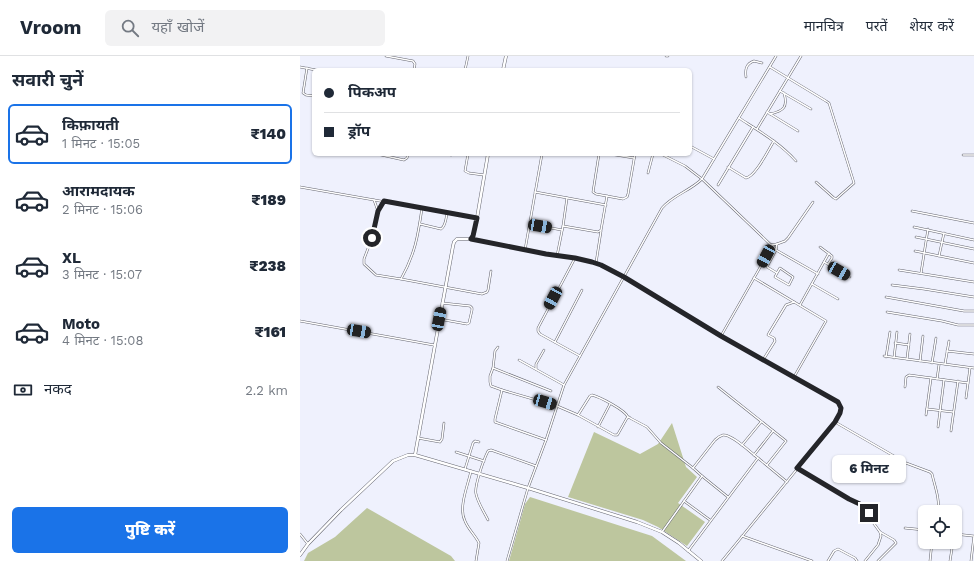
<!DOCTYPE html>
<html lang="hi">
<head>
<meta charset="utf-8">
<style>
  body { margin:0; font-family:"Work Sans","Noto Sans Devanagari",sans-serif; background:#f2f2f3; color:#1f2937; height:100vh; display:flex; flex-direction:column; font-size:15px; white-space:nowrap }
  * { box-sizing:border-box; margin:0 }
  p { font-size:13px; color:#747a83 }
  .icon { flex:none; width:22px; height:22px; fill:none; stroke:currentColor; stroke-width:2; stroke-linecap:round; stroke-linejoin:round }
  .map { position:relative; flex:1; overflow:hidden }
  .panel { display:flex; flex-direction:column; background:#fff; width:300px }
  .panel>* { flex:none }
  .top-card { position:absolute; left:12px; top:12px; width:380px; height:88px; border-radius:6px; box-shadow:0 1px 3px #0004; display:grid; align-content:center; height:88px; padding:0 12px; background:#fff }
  .buttons { position:absolute; left:618px; top:449px; display:grid; gap:8px }
  .buttons a { display:grid; place-items:center; width:44px; height:44px; border-radius:6px; background:#fff; box-shadow:0 1px 3px #0004; font-size:20px }
  .end { position:absolute; width:18px; height:18px; margin:-9px; border:5px solid #242529; background:#fff; box-shadow:0 0 0 2px #fff }
  .from { border-radius:50% }
  .bubble { position:absolute; height:28px; border-radius:6px; background:#fff; box-shadow:0 1px 3px #0004; font-size:13px; font-weight:800; line-height:28px; text-align:center }
  .car { position:absolute; width:12px; height:24px; margin:-12px -6px; border-radius:5px; box-shadow:0 0 3px 1px #0007; background:linear-gradient(#222 24%,#8ab4d8 0 40%,#222 0 76%,#8ab4d8 0 86%,#222 0) }
  .top-card b { display:flex; align-items:center; gap:14px; height:38px; font-size:15px }
  .top-card b+b { border-top:1px solid #e0e1e3 }
  .top-card i { width:10px; height:10px; background:#1f2937 }
  ul { padding:0; list-style:none }
  li { display:flex; align-items:center; gap:12px; height:60px; margin:0 8px 6px; padding:0 4px; border:2px solid transparent; border-radius:6px }
  li div { flex:1 }
  li b { display:block; font-size:15px }
  li em { font-style:normal; font-weight:800 }
  li.active { border-color:#1a73e8 }
  li>.icon { width:36px; height:36px; stroke-width:1.5 }
  h2 { padding:0 12px; font-size:18px; line-height:48px }
  .pay { display:flex; align-items:center; gap:10px; height:44px; padding:0 12px; font-size:15px }
  .pay p { margin-inline-start:auto }
  .button { display:flex; gap:8px; margin-top:auto; padding:8px 12px }
  .button a { flex:1; height:46px; border-radius:6px; background:#1a73e8; color:#fff; font-size:16px; font-weight:800; line-height:46px; text-align:center }
  header { display:flex; align-items:center; gap:24px; box-sizing:border-box; height:56px; padding:0 20px; background:#fff; border-bottom:1px solid #e0e1e3 }
  header strong { font-size:19px }
  nav { display:flex; gap:22px; margin-inline-start:auto; font-size:14px }
  .search { width:280px; height:36px; background:#f2f2f3; display:flex; align-items:center; gap:10px; box-sizing:border-box; padding:0 14px; border-radius:6px; color:#747a83; font-size:15px }
  main { display:flex; flex:1; min-height:0 }
  .map>svg:first-child { display:block }
  .green { fill:#bdc69e }
  .lines { fill:none; stroke-linecap:round; stroke-linejoin:round }
  .street-casing { stroke:#656670; stroke-width:2.5 }
  .secondary-casing { stroke:#656670; stroke-width:3.5 }
  .street { stroke:#fff; stroke-width:1.5 }
  .secondary { stroke:#fff; stroke-width:2.5 }
  .route { stroke:#242529; stroke-width:5 }
</style>
</head>
<body>
<header>
<strong>Vroom</strong>
<div class="search"><svg class="icon" aria-label="search" viewBox="0 0 24 24"><circle cx="10" cy="10" r="6"/><path d="M15 15l6 6"/></svg>यहाँ खोजें</div>
<nav><a>मानचित्र</a><a>परतें</a><a>शेयर करें</a></nav>
</header>
<main>
<section class="panel">
<h2>सवारी चुनें</h2>
<ul>
<li class="active"><svg class="icon" aria-label="car" viewBox="0 0 24 24"><path d="M5 17H2v-5l4-1 3-4h7l3 4 3 1v5h-3M9 17h6M6 11h13"/><circle cx="7" cy="17" r="2"/><circle cx="17" cy="17" r="2"/></svg><div><b>किफ़ायती</b><p>1 मिनट · 15:05</p></div><em>₹140</em></li>
<li><svg class="icon" aria-label="car" viewBox="0 0 24 24"><path d="M5 17H2v-5l4-1 3-4h7l3 4 3 1v5h-3M9 17h6M6 11h13"/><circle cx="7" cy="17" r="2"/><circle cx="17" cy="17" r="2"/></svg><div><b>आरामदायक</b><p>2 मिनट · 15:06</p></div><em>₹189</em></li>
<li><svg class="icon" aria-label="car" viewBox="0 0 24 24"><path d="M5 17H2v-5l4-1 3-4h7l3 4 3 1v5h-3M9 17h6M6 11h13"/><circle cx="7" cy="17" r="2"/><circle cx="17" cy="17" r="2"/></svg><div><b>XL</b><p>3 मिनट · 15:07</p></div><em>₹238</em></li>
<li><svg class="icon" aria-label="car" viewBox="0 0 24 24"><path d="M5 17H2v-5l4-1 3-4h7l3 4 3 1v5h-3M9 17h6M6 11h13"/><circle cx="7" cy="17" r="2"/><circle cx="17" cy="17" r="2"/></svg><div><b>Moto</b><p>4 मिनट · 15:08</p></div><em>₹161</em></li>
</ul>
<div class="pay"><svg class="icon" aria-label="cash" viewBox="0 0 24 24"><path d="M3 7h18v10H3z"/><circle cx="12" cy="12" r="2"/></svg>नकद<p>2.2 km</p></div>
<div class="button"><a>पुष्टि करें</a></div>
</section>
<div class="map">
<svg width="674" height="505" viewBox="0 0 674 505">
  <rect width="100%" height="100%" fill="#eff1fd"/>
  <g class="green">
    <polygon points="372,367 386,411 397,421 378,447 405,466 387,490 358,471 343,464 268,441 294,376 340,398 358,388"/>
    <polygon points="230,441 352,480 386,505 209,505 225,448"/>
    <polygon points="67,452 151,500 155,505 4,505 8,497 35,481"/>
  </g>
  <g class="lines">
    <defs>
      <g id="street">
        <polyline points="86,0 113,5 115,8 114,14"/>
        <polyline points="366,0 368,0"/>
        <polyline points="0,11 16,14"/>
        <polyline points="470,11 526,45 529,47 554,127 553,128 536,143 534,142 516,126"/>
        <polyline points="7,12 3,37 6,39 14,40"/>
        <polyline points="165,14 168,0"/>
        <path d="M446,21C445,13 446,8 454,5L462,7"/>
        <polyline points="480,35 511,53"/>
        <polyline points="467,56 498,75"/>
        <path d="M470,58C484,55 488,51 484,37"/>
        <path d="M439,62C459,75 480,87 496,105"/>
        <polyline points="457,73 501,0"/>
        <polyline points="390,90 414,103"/>
        <polyline points="77,98 104,104 107,102 108,98"/>
        <polyline points="168,98 165,115 169,117 184,119"/>
        <polyline points="181,98 188,99"/>
        <polyline points="299,98 293,136 296,138 323,143 327,141 328,138 335,98"/>
        <polyline points="310,98 334,102"/>
        <polyline points="361,98 385,110 402,123 471,189 462,208 421,280"/>
        <polyline points="151,99 152,98"/>
        <polyline points="663,99 674,99"/>
        <path d="M428,111L446,122C456,120 468,94 474,85"/>
        <polyline points="348,117 353,98"/>
        <polyline points="418,129 453,71"/>
        <polyline points="0,131 177,162"/>
        <polyline points="235,136 306,149"/>
        <polyline points="74,144 78,155"/>
        <polyline points="84,145 78,155 72,182 64,203 64,208 76,219 101,223"/>
        <path d="M122,152C118,180 115,198 101,223L182,238L187,236L188,234L191,215"/>
        <polyline points="612,155 674,167"/>
        <path d="M120,168L141,173C146,170 146,162 147,157"/>
        <polyline points="230,168 262,174"/>
        <polyline points="263,170 267,142"/>
        <polyline points="614,171 674,184"/>
        <polyline points="616,181 674,193"/>
        <path d="M172,183L225,194L275,202L292,206L301,209L324,221L421,280L538,346C545,356 535,366 529,374L422,505"/>
        <polyline points="477,188 485,185 488,182 513,146"/>
        <polyline points="471,189 477,188 476,194 467,211 477,217 475,221 489,229 493,221 480,212 477,217"/>
        <polyline points="472,189 476,194 518,218"/>
        <polyline points="520,191 532,200 532,202 528,208"/>
        <polyline points="225,194 242,98"/>
        <polyline points="615,195 674,207"/>
        <polyline points="257,200 263,170 298,176 301,174 307,140"/>
        <polyline points="639,200 644,177"/>
        <polyline points="275,202 238,272 238,275 240,278 280,300"/>
        <polyline points="524,206 550,221"/>
        <polyline points="296,207 301,175"/>
        <polyline points="599,214 674,226"/>
        <polyline points="621,217 628,173"/>
        <polyline points="454,222 526,265 494,321"/>
        <polyline points="512,228 538,243"/>
        <polyline points="592,229 624,233 674,241"/>
        <polyline points="586,241 664,255 674,255"/>
        <polyline points="500,249 529,197"/>
        <polyline points="587,256 642,265 658,269 674,269"/>
        <polyline points="139,263 167,268 169,267 172,254 172,252 170,250 142,247"/>
        <polyline points="0,265 134,289"/>
        <polyline points="255,286 282,234"/>
        <polyline points="595,287 609,289"/>
        <polyline points="198,291 195,295 193,312 190,320 190,326 191,330 202,334"/>
        <polyline points="647,295 674,298"/>
        <polyline points="584,300 674,312"/>
        <polyline points="586,301 590,276"/>
        <polyline points="594,302 597,276"/>
        <polyline points="607,303 610,278"/>
        <polyline points="219,304 264,329"/>
        <polyline points="463,304 475,285 474,282 468,279 469,277 486,249 494,246"/>
        <polyline points="620,305 623,280"/>
        <polyline points="632,307 636,282"/>
        <polyline points="645,308 649,285"/>
        <polyline points="193,312 251,335"/>
        <polyline points="236,313 236,308 244,294"/>
        <polyline points="637,323 639,309"/>
        <polyline points="418,331 486,385 467,409"/>
        <polyline points="605,331 606,321 609,319 668,327 670,312"/>
        <polyline points="666,342 668,327"/>
        <polyline points="627,353 653,356"/>
        <path d="M278,359L290,340L292,339C300,341 325,354 328,361"/>
        <polyline points="626,359 631,322"/>
        <path d="M535,366L606,407L630,416L632,418C635,431 640,443 638,456"/>
        <polyline points="298,371 310,348"/>
        <polyline points="638,371 644,324"/>
        <polyline points="651,375 658,325"/>
        <polyline points="118,382 140,386 142,383 144,367"/>
        <polyline points="246,384 195,366 195,363 202,334 257,350 278,359 314,379 317,379 318,378 327,362 329,361 330,362 347,371 361,387 393,412"/>
        <polyline points="442,389 461,366"/>
        <polyline points="156,396 184,405"/>
        <polyline points="454,399 473,375"/>
        <polyline points="497,412 549,443 562,448 566,451 569,455 572,465 580,476 581,480 578,489 565,505"/>
        <polyline points="165,413 173,387 175,385 179,386"/>
        <path d="M171,415C168,429 158,452 165,465C168,473 175,479 179,487L176,505"/>
        <polyline points="402,420 428,441"/>
        <polyline points="384,445 410,464"/>
        <path d="M188,464C184,456 178,447 176,438C174,430 184,403 188,395L191,394L236,410"/>
        <polyline points="605,472 625,474"/>
        <path d="M362,476L402,420L393,412L415,384C417,382 419,380 423,379C432,378 450,396 458,402"/>
        <polyline points="0,478 8,488"/>
        <polyline points="655,478 673,480"/>
        <polyline points="442,480 512,505"/>
        <polyline points="388,495 458,402 487,426"/>
        <path d="M207,505L228,432L246,384L264,329L362,152C373,139 390,135 402,123L476,0"/>
        <polyline points="528,505 534,495 538,493 555,502 557,505"/>
        <polyline points="578,505 596,487 594,484 580,476"/>
        <polyline points="630,505 632,486"/>
        <polyline points="650,505 653,486"/>
        <polyline points="671,505 674,480"/>
      </g>
      <g id="secondary">
        <polyline points="203,14 206,0"/>
        <polyline points="115,399 153,190 154,186 157,183 171,183 173,180 177,162 188,98"/>
        <polyline points="0,499 8,488 41,454 93,405 108,399 115,399 228,432 337,466 362,476 379,487 401,505"/>
      </g>
    </defs>
    <use href="#street" class="street-casing"/>
    <use href="#secondary" class="secondary-casing"/>
    <use href="#street" class="street"/>
    <use href="#secondary" class="secondary"/>
  </g>
  <g class="lines">
    <polyline class="route" points="72,182 78,155 84,145 177,162 173,180 171,183 246,198 275,202 292,206 301,209 324,221 421,280 538,346 541,352 540,357 535,366 497,412 549,443 564,450 569,457"/>
  </g>
</svg>
<div class="buttons">
<a><svg class="icon" aria-label="locate" viewBox="0 0 24 24"><circle cx="12" cy="12" r="6"/><path d="M12 2v4M12 18v4M2 12h4M18 12h4"/></svg></a>
</div>
<i class="end from" style="left:72px;top:182px"></i>
<i class="end" style="left:569px;top:457px"></i>
<div class="bubble" style="left:532px;top:399px;width:74px">6 मिनट</div>
<i class="car" style="left:240px;top:170px;rotate:100deg"></i>
<i class="car" style="left:466px;top:200px;rotate:208deg"></i>
<i class="car" style="left:539px;top:215px;rotate:120deg"></i>
<i class="car" style="left:253px;top:242px;rotate:208deg"></i>
<i class="car" style="left:139px;top:263px;rotate:11deg"></i>
<i class="car" style="left:59px;top:275px;rotate:100deg"></i>
<i class="car" style="left:245px;top:346px;rotate:106deg"></i>
<div class="top-card">
<b><i class="from"></i>पिकअप</b>
<b><i></i>ड्रॉप</b>
</div>
</div>
</main>
</body>
</html>
